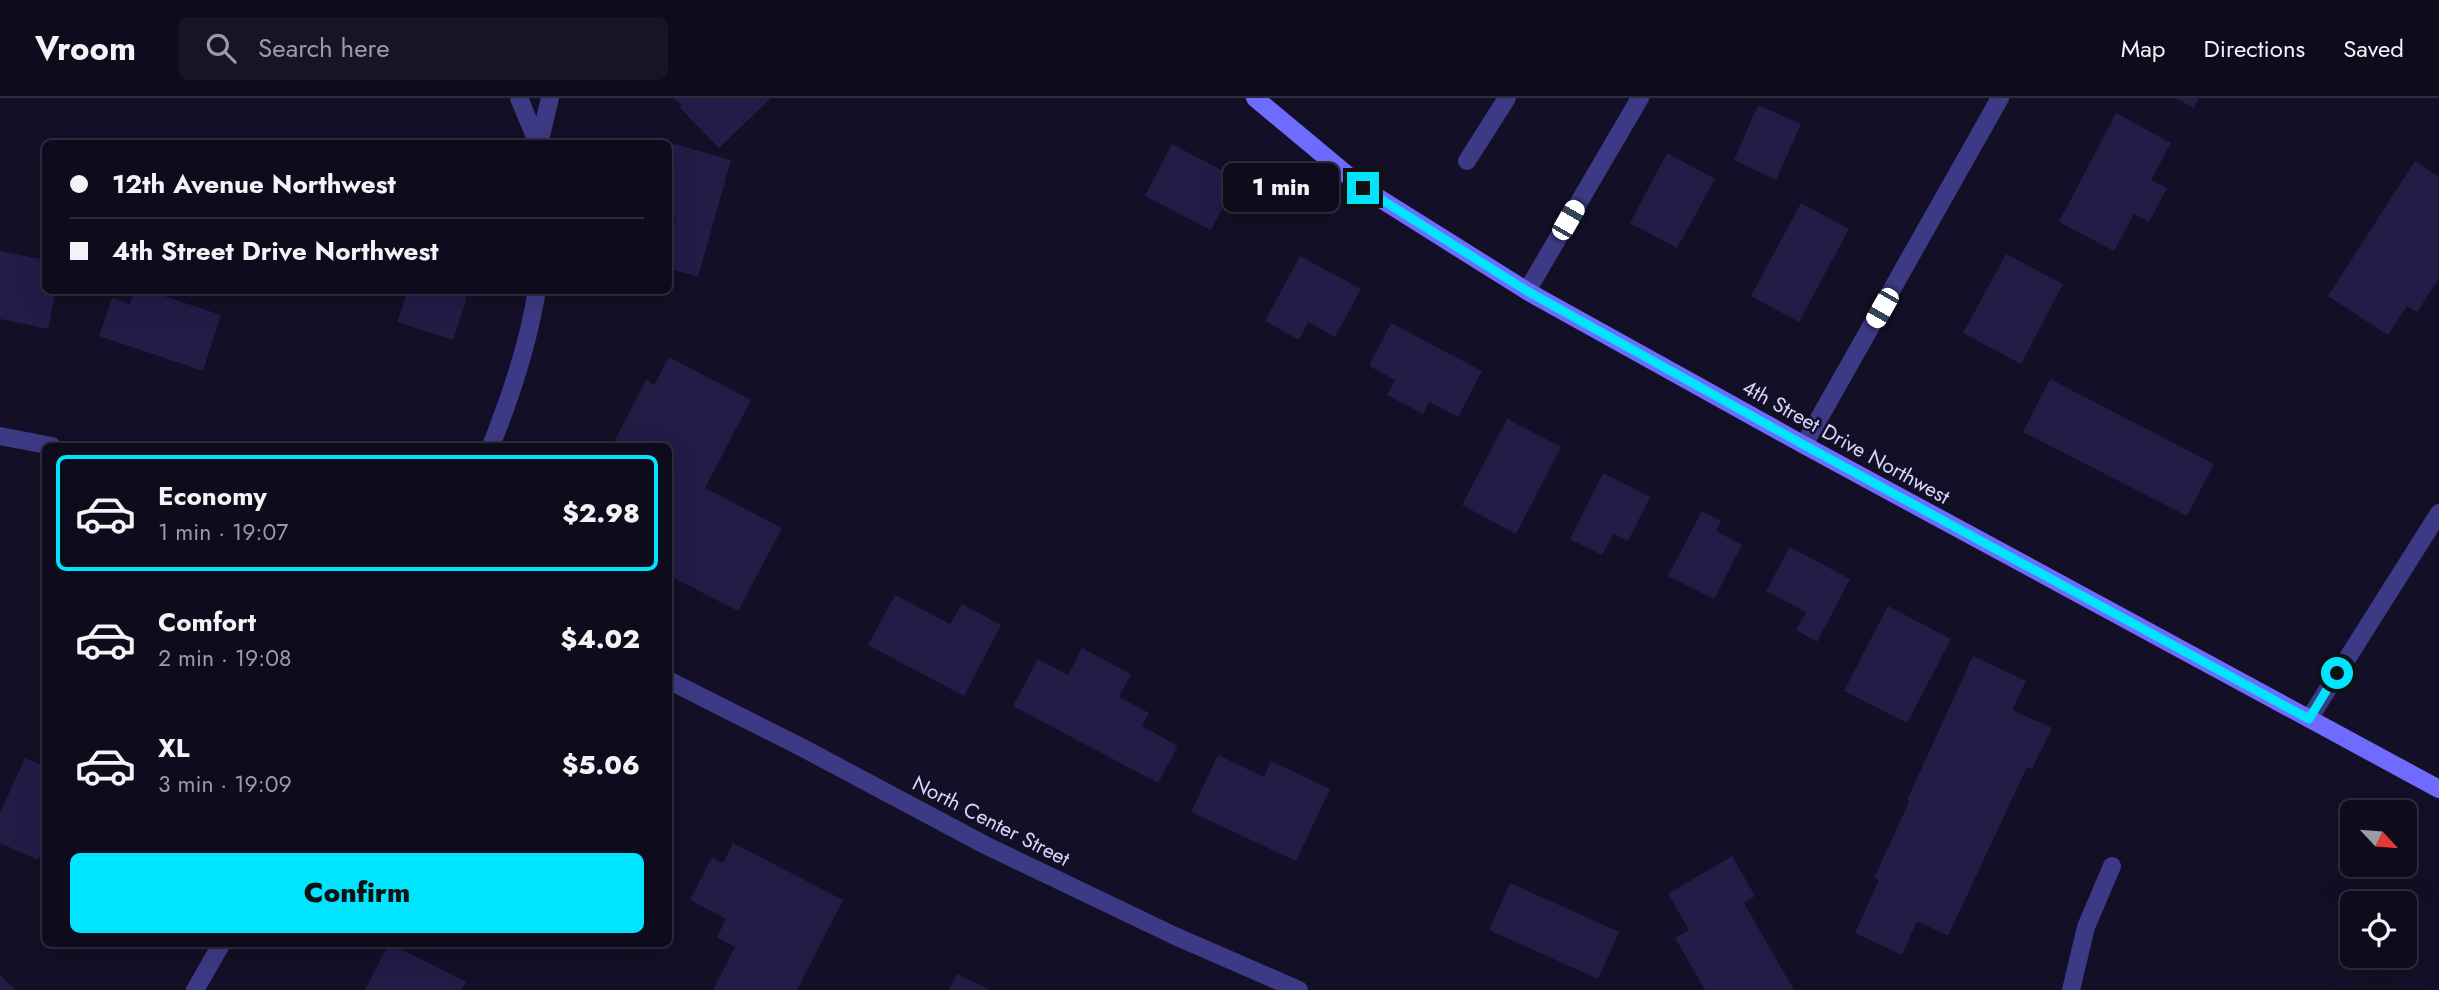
<!DOCTYPE html>
<html lang="en">
<head>
<meta charset="utf-8">
<style>
  body { margin:0; font-family:Jost,sans-serif; background:#171425; color:#f1f3f6; height:100vh; display:flex; flex-direction:column; font-size:26px; white-space:nowrap }
  * { box-sizing:border-box; margin:0 }
  p { font-size:23px; color:#9b9ba3 }
  .icon { flex:none; width:38px; height:38px; fill:none; stroke:currentColor; stroke-width:2; stroke-linecap:round; stroke-linejoin:round }
  .map { position:relative; flex:1; overflow:hidden }
  .side { position:absolute; left:42px; top:345px; width:630px; height:504px; display:flex; flex-direction:column; background:#0e0b1c; border-radius:10px; box-shadow:0 7px 28px #0002,0 0 0 2px #2e2b3b }
  .side>* { flex:none }
  .hud { position:absolute; left:42px; top:42px; width:630px; height:154px; border-radius:10px; box-shadow:0 7px 28px #0002,0 0 0 2px #2e2b3b; display:grid; align-content:center; height:154px; padding:0 28px; background:#0e0b1c }
  .needle { width:46px; rotate:116deg }
  .buttons { position:absolute; left:2340px; top:702px; display:grid; gap:14px }
  .buttons a { display:grid; place-items:center; width:77px; height:77px; border-radius:10px; background:#0e0b1c; box-shadow:0 7px 28px #0002,0 0 0 2px #2e2b3b; font-size:35px }
  .end { position:absolute; width:32px; height:32px; margin:-16px; border:9px solid #00e5ff; background:#111; box-shadow:0 0 0 4px #111 }
  .from { border-radius:50% }
  .bubble { position:absolute; height:49px; border-radius:10px; background:#0e0b1c; box-shadow:0 7px 28px #0002,0 0 0 2px #2e2b3b; font-size:23px; font-weight:800; line-height:49px; text-align:center }
  .car { position:absolute; width:21px; height:42px; margin:-21px -10px; border-radius:9px; box-shadow:0 0 5px 2px #0007; background:linear-gradient(#fff 24%,#345 0 40%,#fff 0 76%,#345 0 86%,#fff 0) }
  .hud b { display:flex; align-items:center; gap:24px; height:66px; font-size:26px }
  .hud b+b { border-top:2px solid #2e2b3b }
  .hud i { width:18px; height:18px; background:#f1f3f6 }
  ul { padding:12px 0 0; list-style:none }
  li { display:flex; align-items:center; gap:21px; height:116px; margin:0 14px 10px; padding:0 14px; border:4px solid transparent; border-radius:10px }
  li div { flex:1 }
  li b { display:block; font-size:26px }
  li em { font-style:normal; font-weight:800 }
  li.current { border-color:#00e5ff }
  li>.icon { width:63px; height:63px; stroke-width:1.5 }
  .button { display:flex; gap:14px; margin-top:auto; padding:14px 28px }
  .button a { flex:1; height:80px; border-radius:10px; background:#00e5ff; color:#111; font-size:28px; font-weight:800; line-height:80px; text-align:center }
  header { display:flex; align-items:center; gap:42px; box-sizing:border-box; height:98px; padding:0 35px; background:#0e0b1c; border-bottom:2px solid #2e2b3b }
  header strong { font-size:33px }
  nav { display:flex; gap:38px; margin-inline-start:auto; font-size:24px }
  .search { width:490px; height:63px; background:#171425; display:flex; align-items:center; gap:18px; box-sizing:border-box; padding:0 24px; border-radius:10px; color:#9b9ba3; font-size:26px }
  .map>svg:first-child { display:block }
  .building { fill:#241b47 }
  .lines { fill:none; stroke-linecap:round; stroke-linejoin:round }
  .service { stroke:#3d3a85; stroke-width:18 }
  .minor { stroke:#3d3a85; stroke-width:18 }
  .secondary { stroke:#6f6bff; stroke-width:18 }
  .route { stroke:#00e5ff; stroke-width:9 }
  .labels { text-anchor:middle; stroke-width:5; stroke-linejoin:round; paint-order:stroke }
  .street-label { font-size:21px; fill:#d9d4ff; stroke:#130f26 }
</style>
</head>
<body>
<header>
<strong>Vroom</strong>
<div class="search"><svg class="icon" aria-label="search" viewBox="0 0 24 24"><circle cx="10" cy="10" r="6"/><path d="M15 15l6 6"/></svg>Search here</div>
<nav><a>Map</a><a>Directions</a><a>Saved</a></nav>
</header>
<div class="map">
<svg width="2439" height="892" viewBox="0 0 2439 892">
  <rect width="100%" height="100%" fill="#130f26"/>
  <g class="building">
    <polygon points="674,0 771,0 719,50 680,10 682,8"/>
    <polygon points="2175,0 2199,0 2194,10"/>
    <polygon points="1758,7 1801,26 1776,82 1734,62"/>
    <polygon points="2116,15 2171,45 2151,82 2167,90 2149,124 2134,116 2114,153 2059,124"/>
    <polygon points="671,45 731,62 698,179 668,170 668,146 676,119 668,117 668,54"/>
    <polygon points="1172,46 1238,81 1211,132 1145,98"/>
    <polygon points="1667,55 1715,81 1677,150 1630,125"/>
    <polygon points="2415,63 2439,79 2439,180 2417,214 2407,208 2388,237 2328,198"/>
    <polygon points="1801,105 1849,131 1799,224 1751,198"/>
    <polygon points="0,153 46,162 46,192 56,192 48,231 0,221"/>
    <polygon points="2006,156 2063,186 2021,266 1963,235"/>
    <polygon points="1300,158 1361,191 1335,239 1308,224 1299,242 1265,223"/>
    <polygon points="134,192 146,192 221,217 203,273 99,238 112,200 130,206"/>
    <polygon points="408,192 446,192 467,199 453,242 397,224"/>
    <polygon points="1391,225 1482,273 1458,319 1429,304 1423,316 1387,297 1395,282 1369,268"/>
    <polygon points="669,259 751,302 705,390 782,430 738,513 668,477 668,348 612,348 646,282 654,287"/>
    <polygon points="2050,281 2214,366 2187,418 2023,334"/>
    <polygon points="1507,321 1561,349 1516,436 1462,407"/>
    <polygon points="1603,375 1650,399 1628,443 1613,436 1602,457 1570,441"/>
    <polygon points="1702,413 1721,423 1716,433 1742,447 1714,501 1668,478"/>
    <polygon points="1790,449 1850,481 1817,544 1796,532 1806,514 1766,493"/>
    <polygon points="895,497 950,526 962,506 1001,527 964,598 868,547"/>
    <polygon points="1888,508 1951,541 1907,625 1844,593"/>
    <polygon points="1082,550 1131,576 1119,599 1149,615 1142,628 1178,648 1158,685 1013,608 1038,561 1068,577"/>
    <polygon points="1973,558 2026,583 2012,612 2052,630 2032,671 2027,669 1948,838 1917,823 1902,857 1855,835 1879,782 1874,780 1909,704 1907,702"/>
    <polygon points="1218,657 1264,679 1271,663 1330,691 1296,763 1191,714"/>
    <polygon points="25,660 46,669 46,745 38,762 0,745 0,715"/>
    <polygon points="733,745 843,802 797,892 713,892 735,849 717,839 726,821 690,802 712,759 723,765"/>
    <polygon points="1732,758 1755,798 1744,805 1794,892 1705,892 1675,840 1689,832 1668,796"/>
    <polygon points="1510,785 1619,834 1598,881 1489,832"/>
    <polygon points="389,845 466,884 461,892 365,892"/>
    <polygon points="957,876 990,892 949,892"/>
    <polygon points="0,877 16,892 0,892"/>
  </g>
  <g class="lines">
    <polyline class="service" points="1467,63 1507,0"/>
    <g class="minor">
      <polyline points="519,0 538,46"/>
      <polyline points="539,46 550,0"/>
      <polyline points="1527,193 1640,0"/>
      <polyline points="0,338 52,348"/>
      <polyline points="1804,347 2000,0"/>
      <path d="M491,348C511,297 528,247 537,192"/>
      <polyline points="668,582 801,649 987,748 1175,838 1299,892"/>
      <polyline points="2309,621 2439,415"/>
      <polyline points="195,892 222,845"/>
      <polyline points="2071,892 2086,829 2112,768"/>
    </g>
    <polyline class="secondary" points="1255,0 1363,90 1527,193 1804,347 2439,691"/>
  </g>
  <g class="lines">
    <polyline class="route" points="1363,90 1527,193 1804,347 2309,621 2337,575"/>
  </g>
  <g class="labels">
    <g class="street-label">
      <text transform="translate(1846 344) rotate(29)" y="7">4th Street Drive Northwest</text>
      <text transform="translate(991 723) rotate(27)" y="7">North Center Street</text>
    </g>
  </g>
</svg>
<div class="buttons">
<a><svg class="needle" viewBox="-14 -14 28 28"><path d="M0-13l5 13h-10z" fill="#e53935"/><path d="M0 13l5-13h-10z" fill="#9b9ba3"/></svg></a>
<a><svg class="icon" aria-label="locate" viewBox="0 0 24 24"><circle cx="12" cy="12" r="6"/><path d="M12 2v4M12 18v4M2 12h4M18 12h4"/></svg></a>
</div>
<i class="end from" style="left:2337px;top:575px"></i>
<i class="end" style="left:1363px;top:90px"></i>
<div class="bubble" style="left:1223px;top:65px;width:116px">1 min</div>
<i class="car" style="left:1568px;top:122px;rotate:30deg"></i>
<i class="car" style="left:1882px;top:210px;rotate:210deg"></i>
<div class="hud">
<b><i class="from"></i>12th Avenue Northwest</b>
<b><i></i>4th Street Drive Northwest</b>
</div>
<section class="side">
<ul>
<li class="current"><svg class="icon" aria-label="car" viewBox="0 0 24 24"><path d="M5 17H2v-5l4-1 3-4h7l3 4 3 1v5h-3M9 17h6M6 11h13"/><circle cx="7" cy="17" r="2"/><circle cx="17" cy="17" r="2"/></svg><div><b>Economy</b><p>1 min · 19:07</p></div><em>$2.98</em></li>
<li><svg class="icon" aria-label="car" viewBox="0 0 24 24"><path d="M5 17H2v-5l4-1 3-4h7l3 4 3 1v5h-3M9 17h6M6 11h13"/><circle cx="7" cy="17" r="2"/><circle cx="17" cy="17" r="2"/></svg><div><b>Comfort</b><p>2 min · 19:08</p></div><em>$4.02</em></li>
<li><svg class="icon" aria-label="car" viewBox="0 0 24 24"><path d="M5 17H2v-5l4-1 3-4h7l3 4 3 1v5h-3M9 17h6M6 11h13"/><circle cx="7" cy="17" r="2"/><circle cx="17" cy="17" r="2"/></svg><div><b>XL</b><p>3 min · 19:09</p></div><em>$5.06</em></li>
</ul>
<div class="button"><a>Confirm</a></div>
</section>
</div>
</body>
</html>
